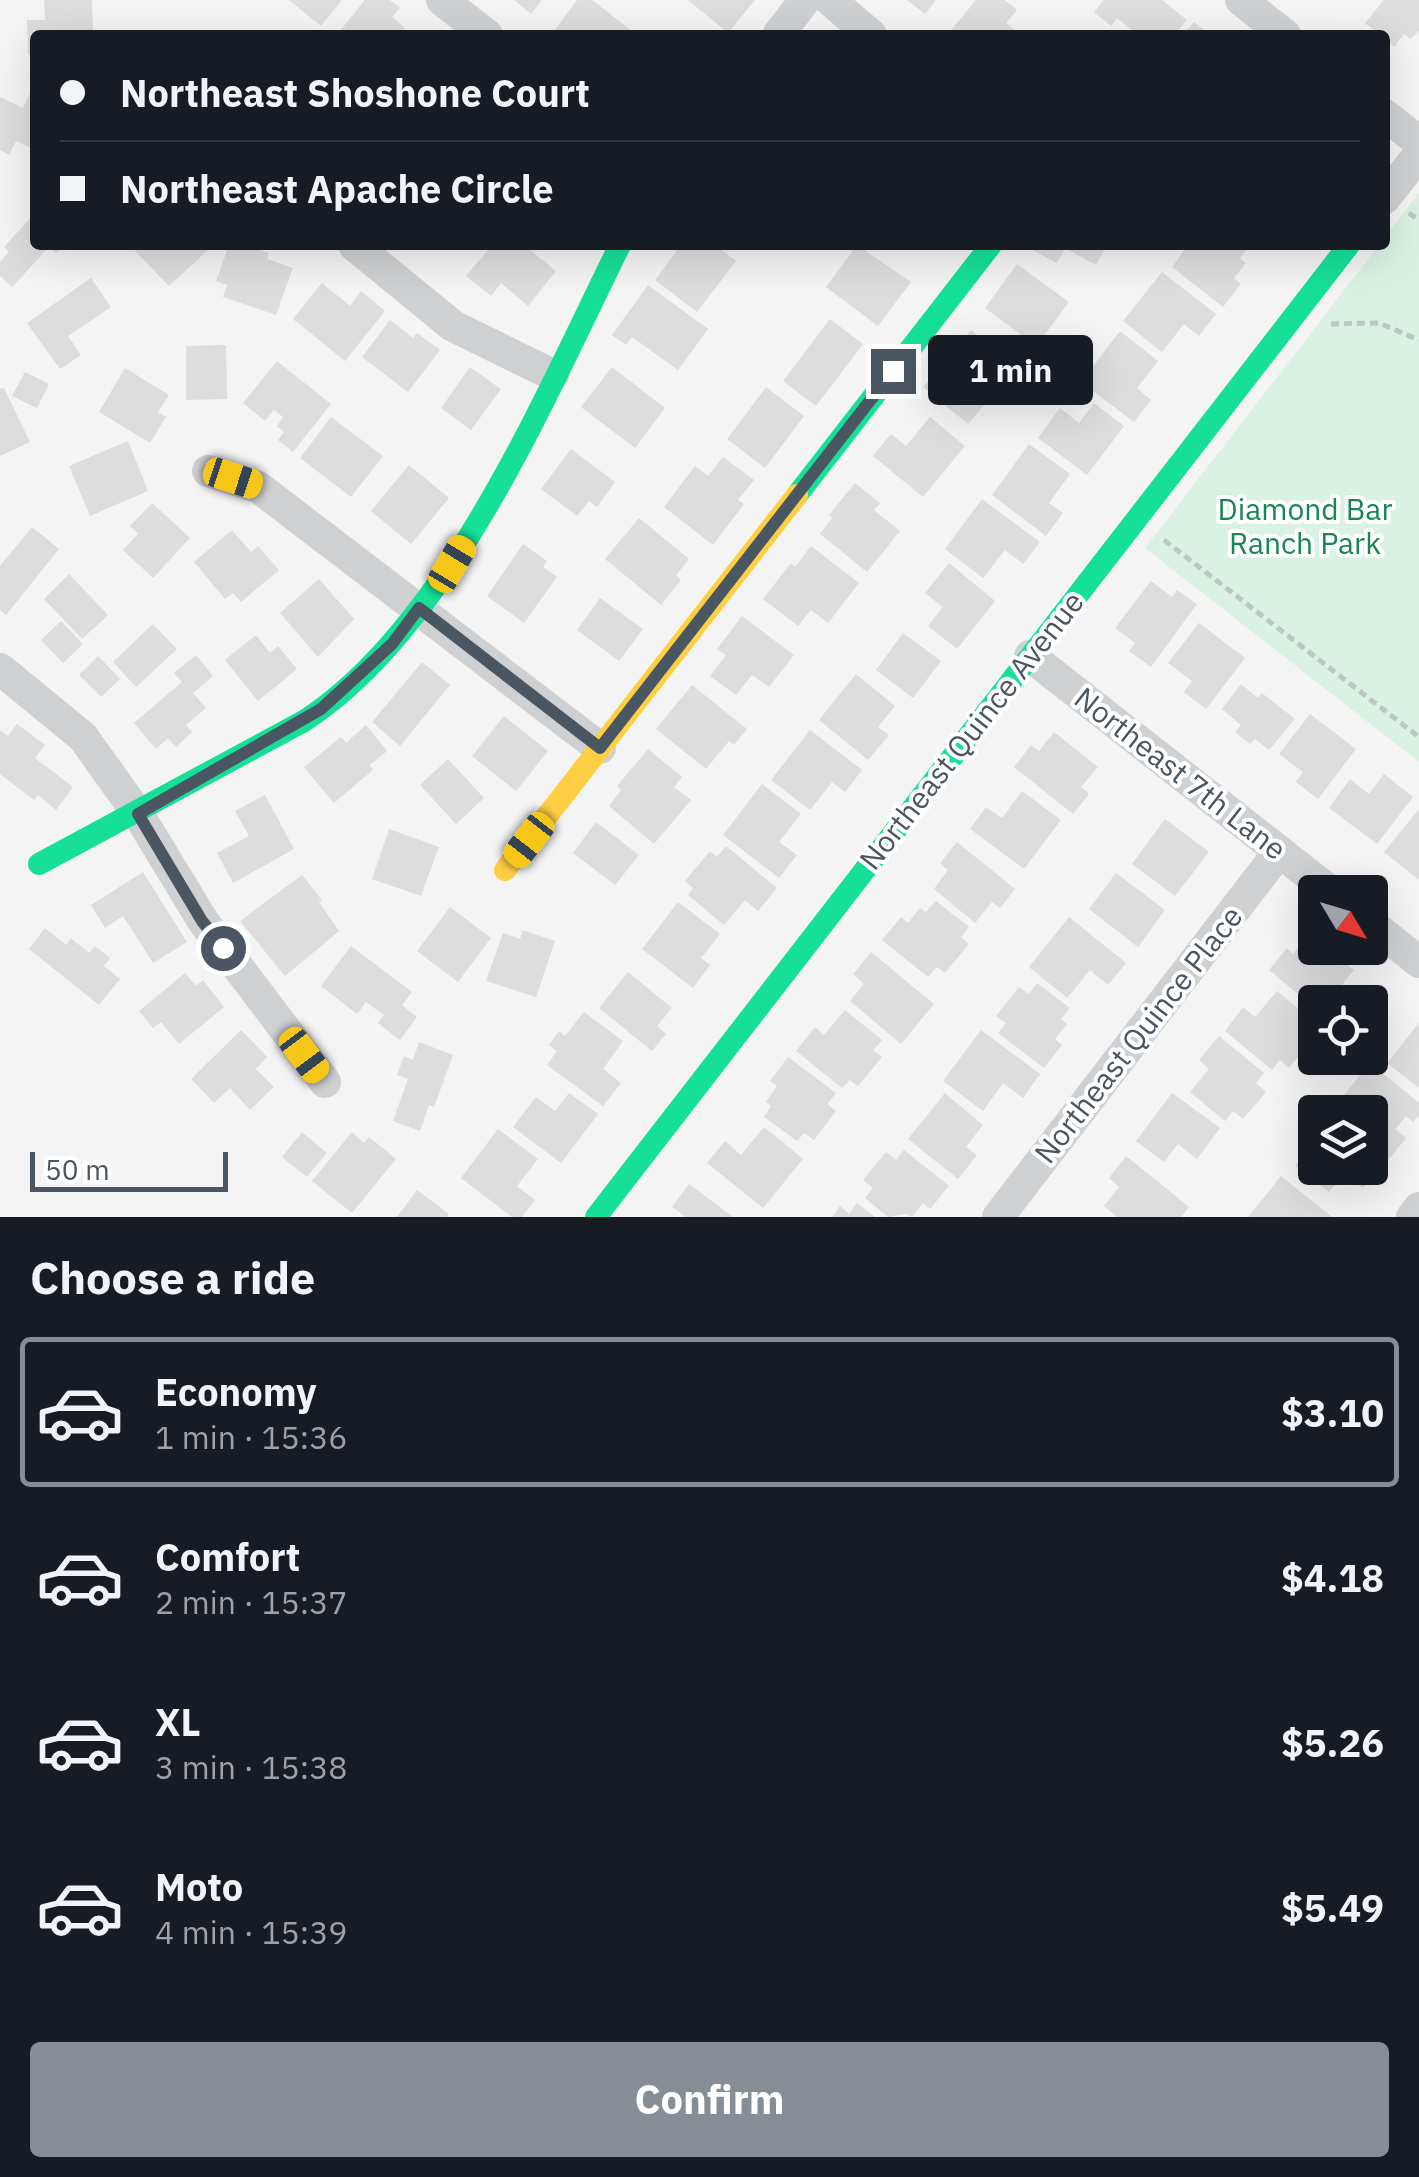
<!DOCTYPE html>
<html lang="en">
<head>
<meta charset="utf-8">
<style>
  body { margin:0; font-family:"IBM Plex Sans",sans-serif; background:#242831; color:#f1f3f6; height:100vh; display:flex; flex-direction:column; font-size:38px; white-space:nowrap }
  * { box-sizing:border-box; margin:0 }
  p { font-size:32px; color:#9ea1a6 }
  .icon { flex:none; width:55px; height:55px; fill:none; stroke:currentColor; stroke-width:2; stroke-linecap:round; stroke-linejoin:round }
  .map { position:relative; height:1217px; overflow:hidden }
  .details { display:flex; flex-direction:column; background:#171b24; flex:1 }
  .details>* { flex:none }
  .hud { position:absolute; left:30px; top:30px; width:1360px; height:220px; border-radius:10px; box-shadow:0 10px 40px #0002; display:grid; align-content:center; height:220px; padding:0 30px; background:#171b24 }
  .needle { width:65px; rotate:128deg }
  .tools { position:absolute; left:1298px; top:875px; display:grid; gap:20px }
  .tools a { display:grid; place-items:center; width:90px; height:90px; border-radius:10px; background:#171b24; box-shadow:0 10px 40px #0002; font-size:50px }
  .scale { position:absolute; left:30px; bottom:25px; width:198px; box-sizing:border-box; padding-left:10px; border:5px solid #4a5661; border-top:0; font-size:28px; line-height:35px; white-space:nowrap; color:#4a5661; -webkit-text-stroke:8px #fff; paint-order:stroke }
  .end { position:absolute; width:45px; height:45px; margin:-22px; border:12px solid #4a5661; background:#fff; box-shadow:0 0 0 5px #fff }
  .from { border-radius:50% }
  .bubble { position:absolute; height:70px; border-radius:10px; background:#171b24; box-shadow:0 10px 40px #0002; font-size:32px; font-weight:700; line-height:70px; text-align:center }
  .car { position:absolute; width:30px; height:60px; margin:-30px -15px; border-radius:12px; box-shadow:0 0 8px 2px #0007; background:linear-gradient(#f5c518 24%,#345 0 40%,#f5c518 0 76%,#345 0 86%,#f5c518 0) }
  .hud b { display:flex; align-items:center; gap:35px; height:95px; font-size:38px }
  .hud b+b { border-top:2px solid #363941 }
  .hud i { width:25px; height:25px; background:#f1f3f6 }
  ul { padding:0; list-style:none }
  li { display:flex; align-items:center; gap:30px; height:150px; margin:0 20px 15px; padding:0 10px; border:5px solid transparent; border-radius:10px }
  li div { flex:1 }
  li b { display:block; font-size:38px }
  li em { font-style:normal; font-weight:700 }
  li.current { border-color:#868d94 }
  li>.icon { width:90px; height:90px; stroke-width:1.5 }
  h2 { padding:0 30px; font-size:45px; line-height:120px }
  .button { display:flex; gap:20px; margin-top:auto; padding:20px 30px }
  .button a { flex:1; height:115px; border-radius:10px; background:#868d94; color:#fff; font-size:40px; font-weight:700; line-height:115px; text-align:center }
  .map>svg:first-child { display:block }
  .green { fill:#d9f2e3 }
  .building { fill:#ddddde }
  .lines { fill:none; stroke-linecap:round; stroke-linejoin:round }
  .path { stroke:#bcc7c4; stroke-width:5; stroke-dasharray:8 5; stroke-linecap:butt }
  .street { stroke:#ced0d2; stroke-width:32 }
  .fast { stroke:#16e098; stroke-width:22 }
  .slow { stroke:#ffcf43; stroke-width:22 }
  .route { stroke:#4a5661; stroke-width:12 }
  .labels { text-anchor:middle; stroke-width:8; stroke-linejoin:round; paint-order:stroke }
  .park-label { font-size:30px; fill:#17864f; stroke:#fff }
  .street-label { font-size:30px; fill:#4a5661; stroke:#fff }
</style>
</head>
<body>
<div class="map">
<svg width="1419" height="1217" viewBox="0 0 1419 1217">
  <rect width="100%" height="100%" fill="#f4f4f4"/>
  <polygon class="green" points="1419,193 1419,762 1145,548 1379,245 1385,245 1385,237"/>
  <g class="building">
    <polygon points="44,0 92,0 93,35 35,35 35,55 28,55 27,20 45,20"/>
    <polygon points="289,0 342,0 321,26"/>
    <polygon points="365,0 390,0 400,8 392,17 405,28 399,35 342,35 339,32"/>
    <polygon points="514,0 542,0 531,14"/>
    <polygon points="577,0 592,0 632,31 629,35 562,35 555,30"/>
    <polygon points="688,0 755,0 728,33"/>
    <polygon points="907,0 936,0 925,14"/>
    <polygon points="976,0 1005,0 1017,10 1006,23 1016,31 1013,35 947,35"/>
    <polygon points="1104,0 1162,0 1187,20 1174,35 1138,35 1117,18 1111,26 1094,12"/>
    <polygon points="1384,0 1419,0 1419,31 1410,39 1404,34 1394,47 1385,39 1385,35 1380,35 1365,23"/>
    <polygon points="1194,22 1210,35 1183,35"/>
    <polygon points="35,82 35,150 16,141 9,155 0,150 0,97 23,108"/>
    <polygon points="35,213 35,245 63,245 56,253 49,247 12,287 0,276 0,262 9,252 4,247"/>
    <polygon points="141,245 203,245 208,250 169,286 135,251"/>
    <polygon points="229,245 245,245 269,253 267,259 293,268 276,315 223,297 227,285 216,281"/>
    <polygon points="492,245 524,245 556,271 528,306 501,283 491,296 466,276"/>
    <polygon points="681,245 715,245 736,261 697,312 655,280"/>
    <polygon points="857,245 911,282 878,326 826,287"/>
    <polygon points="1032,245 1107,245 1096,265 1065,248 1057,263 1030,249"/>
    <polygon points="1188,245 1250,245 1240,258 1246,263 1234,278 1241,284 1223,307 1172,267"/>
    <polygon points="1017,264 1069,302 1036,346 985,308"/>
    <polygon points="1162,272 1216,314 1199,336 1184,324 1162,352 1123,321"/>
    <polygon points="91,278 111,307 68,336 81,355 60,369 27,323"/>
    <polygon points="322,283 350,306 361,291 385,311 345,361 293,319"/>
    <polygon points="648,285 708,329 678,370 632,337 626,345 612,335"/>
    <polygon points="830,319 863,344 816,406 783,381"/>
    <polygon points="390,320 413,338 417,333 440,350 408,392 362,357"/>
    <polygon points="971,330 996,351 991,357 1011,373 968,424 923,387"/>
    <polygon points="1120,331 1158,361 1137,388 1151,400 1134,422 1081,382"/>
    <polygon points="226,345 227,399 186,400 186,346"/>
    <polygon points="277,361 331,404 293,452 278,440 284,432 277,426 283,417 274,410 265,421 243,403"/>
    <polygon points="470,367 501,389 471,430 441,408"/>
    <polygon points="612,367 665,408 635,448 581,407"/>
    <polygon points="125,368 169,395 158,412 166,417 150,443 99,412"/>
    <polygon points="25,372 49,384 37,408 12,396"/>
    <polygon points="766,387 804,416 765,468 727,439"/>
    <polygon points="4,388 30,442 0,456 0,389"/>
    <polygon points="1094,403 1124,426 1087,475 1038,438 1060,408 1079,423"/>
    <polygon points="331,417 383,456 351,497 300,458"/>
    <polygon points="930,417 965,446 923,497 873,456 891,434 906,446"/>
    <polygon points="128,441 148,491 90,516 69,466"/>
    <polygon points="1029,444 1070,474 1049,503 1063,513 1046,536 992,495"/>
    <polygon points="571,449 615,482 597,507 589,501 577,516 541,489"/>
    <polygon points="723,457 754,480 738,500 744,504 713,545 664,507 695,466 708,476"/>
    <polygon points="409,465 449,498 411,544 371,511"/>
    <polygon points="855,483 880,503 874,510 900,531 867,572 820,534 832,518 829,515"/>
    <polygon points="982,499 1040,542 1023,564 1005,550 983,578 945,549"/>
    <polygon points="152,503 190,538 153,578 123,550 138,534 130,526"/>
    <polygon points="639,518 689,559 676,575 681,580 661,605 605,559"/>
    <polygon points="32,527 59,549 6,615 0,610 0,566"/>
    <polygon points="232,530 251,552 258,546 279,570 241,602 233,593 225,599 194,562"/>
    <polygon points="523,544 547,561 543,567 557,577 524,623 487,596"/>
    <polygon points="811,546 859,583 828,623 811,610 798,626 763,599 791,563 795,567"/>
    <polygon points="949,563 995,601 957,649 928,626 943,607 925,593"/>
    <polygon points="69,574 108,615 82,639 44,599"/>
    <polygon points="319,579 354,619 318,657 280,613"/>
    <polygon points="1151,581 1172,597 1177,590 1197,604 1151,667 1129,651 1135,643 1115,628"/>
    <polygon points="600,598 643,629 619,661 577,630"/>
    <polygon points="742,616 794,655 769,687 752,675 736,695 710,676 726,655 717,649"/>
    <polygon points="61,621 83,644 63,663 41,640"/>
    <polygon points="1199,623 1245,658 1206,709 1184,692 1192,681 1168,663"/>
    <polygon points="153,624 177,649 136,687 113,662"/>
    <polygon points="903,633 941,661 913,698 876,670"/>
    <polygon points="256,635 270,653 278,646 297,669 258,701 225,660"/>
    <polygon points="196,655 213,676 193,693 206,708 186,725 192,732 176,747 168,738 156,749 134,723 182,682 174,673"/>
    <polygon points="98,656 120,679 101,697 79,675"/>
    <polygon points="422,662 450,685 400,746 372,722"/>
    <polygon points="856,674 895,706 878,727 889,735 868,760 819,720"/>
    <polygon points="1241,684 1258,698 1262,693 1295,719 1269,750 1255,739 1250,744 1235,732 1241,725 1222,709"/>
    <polygon points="692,685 747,729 734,745 729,741 706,769 656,729"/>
    <polygon points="1310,714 1356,749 1318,799 1296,782 1303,772 1279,754"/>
    <polygon points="504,716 548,751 516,791 472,756"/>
    <polygon points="17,724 45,745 35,758 73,787 56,810 38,795 34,800 0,774 0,730 8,736"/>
    <polygon points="366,725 387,751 370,765 373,770 334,803 304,767 341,737 346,743"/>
    <polygon points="810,730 862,770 845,792 832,782 810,810 771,780"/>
    <polygon points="1054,732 1098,767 1081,787 1089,794 1073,814 1014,767 1031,745 1039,751"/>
    <polygon points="648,749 682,777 674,787 691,800 654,844 609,806 621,790 617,786"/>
    <polygon points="448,759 484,798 456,824 420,785"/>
    <polygon points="1384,774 1413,797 1377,844 1329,808 1350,779 1369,794"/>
    <polygon points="762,784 801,814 779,842 797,855 779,878 723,835"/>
    <polygon points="1022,791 1061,820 1024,869 970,829 986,807 1002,818"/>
    <polygon points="265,795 294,849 233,883 217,853 249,836 235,811"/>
    <polygon points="1419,809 1419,880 1384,852"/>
    <polygon points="1165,819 1209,852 1175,896 1132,864"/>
    <polygon points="596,822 639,855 615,885 573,853"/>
    <polygon points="389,829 439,847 421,896 372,879"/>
    <polygon points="957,842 1015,889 1000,908 992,902 975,923 934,889 948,870 940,863"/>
    <polygon points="726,846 777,888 758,911 745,900 724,925 688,895 693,888 685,881 710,851 717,857"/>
    <polygon points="143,872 187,942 153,963 123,916 105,928 91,905"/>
    <polygon points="1116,873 1165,910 1138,947 1089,909"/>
    <polygon points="302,875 322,900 319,902 339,931 285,976 240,921"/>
    <polygon points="936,901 969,927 961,937 969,944 945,973 937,967 928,977 882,940 901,917 908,923 920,908 926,912"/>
    <polygon points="678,902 720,934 701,958 710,965 693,988 642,949"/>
    <polygon points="450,907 491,938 458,982 417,951"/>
    <polygon points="1069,917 1126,963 1108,985 1090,970 1067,998 1029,967"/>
    <polygon points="45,928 66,945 71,938 89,953 95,946 110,958 104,966 120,979 99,1005 29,949"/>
    <polygon points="523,930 555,941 536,997 486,981 503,933 520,939"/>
    <polygon points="1309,934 1315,940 1315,948 1325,948 1354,970 1337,991 1345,998 1342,1002 1315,1002 1315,1008 1269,970 1287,948 1293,954"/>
    <polygon points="351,946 412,992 402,1005 417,1017 400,1040 378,1023 384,1015 366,1002 357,1014 321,986"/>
    <polygon points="871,952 934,1004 901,1044 850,1001 864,984 853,974"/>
    <polygon points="628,972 672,1008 657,1026 666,1034 652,1051 599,1008"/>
    <polygon points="185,973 196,986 203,980 224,1007 179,1044 161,1022 153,1028 139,1011"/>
    <polygon points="1037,983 1070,1008 1061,1019 1067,1024 1055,1039 1062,1045 1044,1068 998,1033 1006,1023 996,1016 1019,987 1029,994"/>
    <polygon points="1277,991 1311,1019 1302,1030 1312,1039 1289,1068 1280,1060 1272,1070 1225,1031 1243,1007 1255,1017"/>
    <polygon points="845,1010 882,1040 873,1050 882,1057 858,1086 850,1080 842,1088 796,1051 815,1027 824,1035"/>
    <polygon points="584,1012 623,1041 603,1069 621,1083 603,1106 547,1065 557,1051 549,1045 559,1031 565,1036"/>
    <polygon points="1419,1023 1419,1088 1387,1063"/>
    <polygon points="241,1030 267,1057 256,1069 274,1087 250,1110 230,1088 214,1103 191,1079"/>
    <polygon points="981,1030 1040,1074 1023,1098 1003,1083 983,1111 943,1081"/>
    <polygon points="1219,1036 1264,1073 1256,1083 1266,1092 1243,1119 1233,1111 1225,1121 1190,1092 1209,1069 1199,1060"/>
    <polygon points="419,1042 453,1055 434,1107 429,1105 420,1131 393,1121 408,1079 397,1075 404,1056 413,1060"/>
    <polygon points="788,1057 836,1093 827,1104 836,1111 814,1140 804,1133 797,1141 764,1117 771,1106 766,1102 777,1086 770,1081"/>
    <polygon points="1370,1063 1419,1103 1419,1115 1413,1122 1406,1116 1395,1129 1406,1138 1389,1159 1370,1143 1370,1112 1330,1112"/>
    <polygon points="569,1093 598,1114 561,1163 513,1127 536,1097 555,1111"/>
    <polygon points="945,1093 983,1125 966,1147 977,1155 958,1179 908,1139"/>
    <polygon points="1172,1093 1220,1128 1197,1159 1178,1144 1164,1162 1136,1141"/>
    <polygon points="764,1127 803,1159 763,1208 707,1163 725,1141 741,1155"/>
    <polygon points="498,1129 538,1159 517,1186 535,1200 522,1217 512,1217 461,1178"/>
    <polygon points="302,1132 327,1153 307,1177 282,1157"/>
    <polygon points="352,1132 364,1143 369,1137 396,1159 352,1213 312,1181"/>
    <polygon points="1315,1140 1315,1168 1370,1168 1370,1159 1380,1166 1363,1188 1344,1174 1329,1192 1295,1166"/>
    <polygon points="904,1150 949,1186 930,1209 923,1203 912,1217 906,1214 888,1217 865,1198 873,1188 863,1180 886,1152 896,1160"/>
    <polygon points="1126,1156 1189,1207 1181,1217 1117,1217 1104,1206 1119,1187 1109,1178"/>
    <polygon points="1281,1176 1332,1217 1248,1217"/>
    <polygon points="689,1184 733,1217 686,1217 672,1207"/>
    <polygon points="417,1190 449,1214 447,1217 397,1217"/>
    <polygon points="857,1203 875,1217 832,1217 840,1206 849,1214"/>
  </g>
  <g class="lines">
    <g class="path">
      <polyline points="1409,213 1419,220"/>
      <polyline points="1331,324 1379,323 1419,340"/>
      <polyline points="1164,540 1419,737"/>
    </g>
    <g class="street">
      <polyline points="442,0 487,35"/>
      <polyline points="830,0 871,35"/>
      <polyline points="1241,0 1285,35"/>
      <polyline points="778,35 805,0"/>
      <polyline points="1385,115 1419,142"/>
      <polyline points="1385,198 1419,154"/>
      <polyline points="354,245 453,326 553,375"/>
      <polyline points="208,471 258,487 600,748"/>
      <polyline points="1030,656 1331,892"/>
      <polyline points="0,669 83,737 138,814 203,921 325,1082"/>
      <polyline points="1370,923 1419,962"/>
      <polyline points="998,1217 1279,852"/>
      <polyline points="1412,1217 1419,1208"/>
    </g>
    <g class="fast">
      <polyline points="797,495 991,245"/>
      <path d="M39,864L304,721C449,627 545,396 620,245"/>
      <polyline points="596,1217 1349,245"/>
    </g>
    <polyline class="slow" points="505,870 797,495"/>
  </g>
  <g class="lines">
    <polyline class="route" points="223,948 202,921 138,814 321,709 392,644 419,608 600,748 893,371"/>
  </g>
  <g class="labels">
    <g class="park-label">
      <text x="1305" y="520">Diamond Bar<tspan x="1305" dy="34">Ranch Park</tspan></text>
    </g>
    <g class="street-label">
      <text transform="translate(972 731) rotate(-52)" y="10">Northeast Quince Avenue</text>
      <text transform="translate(1180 774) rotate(38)" y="10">Northeast 7th Lane</text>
      <text transform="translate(1139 1035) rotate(-52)" y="10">Northeast Quince Place</text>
    </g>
  </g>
</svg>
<div class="tools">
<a><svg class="needle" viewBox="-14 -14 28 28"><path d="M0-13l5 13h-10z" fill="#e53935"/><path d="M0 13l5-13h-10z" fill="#9ea1a6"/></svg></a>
<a><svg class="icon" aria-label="locate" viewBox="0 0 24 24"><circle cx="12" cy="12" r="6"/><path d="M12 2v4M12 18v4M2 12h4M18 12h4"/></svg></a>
<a><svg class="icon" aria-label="layers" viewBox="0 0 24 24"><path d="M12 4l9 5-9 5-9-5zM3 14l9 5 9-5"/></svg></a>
</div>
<div class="scale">50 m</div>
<i class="end from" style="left:223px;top:948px"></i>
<i class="end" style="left:893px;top:371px"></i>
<div class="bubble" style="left:928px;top:335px;width:165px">1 min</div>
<i class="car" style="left:233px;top:478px;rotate:108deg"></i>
<i class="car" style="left:452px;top:564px;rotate:31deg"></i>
<i class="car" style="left:529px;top:840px;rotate:218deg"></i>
<i class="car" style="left:304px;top:1055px;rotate:143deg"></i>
<div class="hud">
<b><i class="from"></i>Northeast Shoshone Court</b>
<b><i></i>Northeast Apache Circle</b>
</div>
</div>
<section class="details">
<h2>Choose a ride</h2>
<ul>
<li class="current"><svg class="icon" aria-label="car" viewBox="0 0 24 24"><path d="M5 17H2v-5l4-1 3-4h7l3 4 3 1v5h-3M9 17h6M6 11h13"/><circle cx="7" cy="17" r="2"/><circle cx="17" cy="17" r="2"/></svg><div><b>Economy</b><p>1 min · 15:36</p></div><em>$3.10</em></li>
<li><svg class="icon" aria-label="car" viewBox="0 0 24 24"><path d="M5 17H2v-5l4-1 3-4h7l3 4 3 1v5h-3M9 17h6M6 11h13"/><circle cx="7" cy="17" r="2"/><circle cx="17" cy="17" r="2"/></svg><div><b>Comfort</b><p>2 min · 15:37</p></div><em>$4.18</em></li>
<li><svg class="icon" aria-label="car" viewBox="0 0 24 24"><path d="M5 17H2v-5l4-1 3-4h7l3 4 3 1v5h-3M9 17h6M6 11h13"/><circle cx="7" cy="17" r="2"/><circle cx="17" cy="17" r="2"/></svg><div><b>XL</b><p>3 min · 15:38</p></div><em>$5.26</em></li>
<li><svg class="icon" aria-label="car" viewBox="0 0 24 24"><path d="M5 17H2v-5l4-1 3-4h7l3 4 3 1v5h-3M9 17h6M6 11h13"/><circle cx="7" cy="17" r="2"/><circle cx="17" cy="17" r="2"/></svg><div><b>Moto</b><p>4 min · 15:39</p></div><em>$5.49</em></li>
</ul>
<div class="button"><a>Confirm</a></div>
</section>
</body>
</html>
